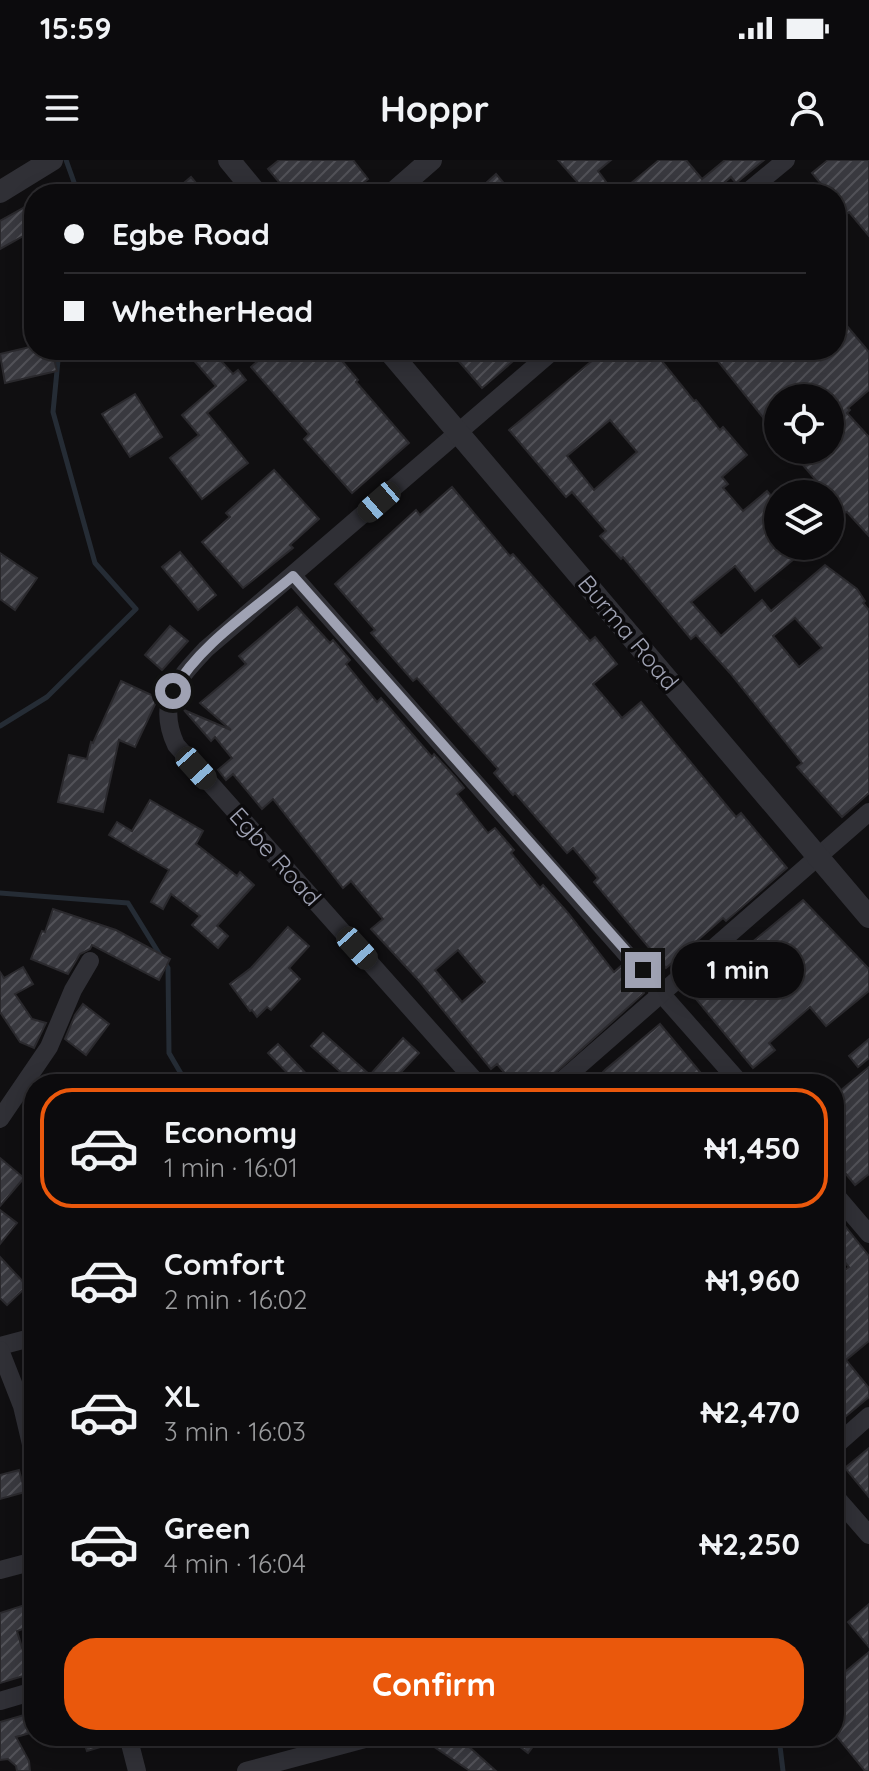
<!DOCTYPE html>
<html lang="en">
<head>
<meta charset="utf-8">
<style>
  body { margin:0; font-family:Quicksand,sans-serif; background:#1a191b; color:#f1f3f6; height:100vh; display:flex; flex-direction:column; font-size:30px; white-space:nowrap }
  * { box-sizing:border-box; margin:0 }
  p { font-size:26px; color:#9a9b9d }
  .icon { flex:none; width:44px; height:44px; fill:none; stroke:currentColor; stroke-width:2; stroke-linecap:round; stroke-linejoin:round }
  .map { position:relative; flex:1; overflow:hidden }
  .sheet { position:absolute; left:24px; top:914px; width:820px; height:672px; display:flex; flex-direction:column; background:#0c0b0d; border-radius:32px; box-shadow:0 4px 20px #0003,0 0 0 2px #2c2b2e }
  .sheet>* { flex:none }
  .banner { position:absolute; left:24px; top:24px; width:822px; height:176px; border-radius:32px; box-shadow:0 4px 20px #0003,0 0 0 2px #2c2b2e; display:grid; align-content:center; height:176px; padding:0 40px; background:#0c0b0d }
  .tools { position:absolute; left:764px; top:224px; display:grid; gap:16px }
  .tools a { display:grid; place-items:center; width:80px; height:80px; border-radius:50%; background:#0c0b0d; box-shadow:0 4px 20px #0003,0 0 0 2px #2c2b2e; font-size:40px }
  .end { position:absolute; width:36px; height:36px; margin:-18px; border:10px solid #9fa2b3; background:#111; box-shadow:0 0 0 4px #111 }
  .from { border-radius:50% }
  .bubble { position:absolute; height:56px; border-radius:28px; background:#0c0b0d; box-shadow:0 4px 20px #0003,0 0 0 2px #2c2b2e; font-size:26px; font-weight:700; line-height:56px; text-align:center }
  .car { position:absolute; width:24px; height:48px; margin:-24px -12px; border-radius:10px; box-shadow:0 0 6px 2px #0007; background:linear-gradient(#222 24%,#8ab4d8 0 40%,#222 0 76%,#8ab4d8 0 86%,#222 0) }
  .banner b { display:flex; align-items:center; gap:28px; height:76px; font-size:30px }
  .banner b+b { border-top:2px solid #2c2b2e }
  .banner i { width:20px; height:20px; background:#f1f3f6 }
  ul { padding:14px 0 0; list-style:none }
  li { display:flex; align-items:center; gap:24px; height:120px; margin:0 16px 12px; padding:0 24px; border:4px solid transparent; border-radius:32px }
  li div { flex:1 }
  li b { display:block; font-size:30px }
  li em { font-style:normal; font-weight:700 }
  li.on { border-color:#ea580c }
  li>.icon { width:72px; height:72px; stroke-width:1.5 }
  .button { display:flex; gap:16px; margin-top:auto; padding:16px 40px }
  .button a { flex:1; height:92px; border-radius:32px; background:#ea580c; color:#fff; font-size:32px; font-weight:700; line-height:92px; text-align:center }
  .status { display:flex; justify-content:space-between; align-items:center; height:56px; padding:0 40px; background:#0c0b0d; direction:ltr }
  .status svg { height:22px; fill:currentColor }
  header { display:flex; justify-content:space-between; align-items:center; height:104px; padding:0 40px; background:#0c0b0d; font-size:36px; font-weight:700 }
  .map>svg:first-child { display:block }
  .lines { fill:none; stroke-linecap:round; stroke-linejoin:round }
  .stream { stroke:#252c35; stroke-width:5 }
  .building { fill:url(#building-hatch); stroke:#2a292d; stroke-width:2; fill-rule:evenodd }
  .minor { stroke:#303036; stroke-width:18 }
  .tertiary { stroke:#303036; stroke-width:22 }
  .route { stroke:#9fa2b3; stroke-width:10 }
  .labels { text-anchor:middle; stroke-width:7; stroke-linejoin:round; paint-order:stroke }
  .street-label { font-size:24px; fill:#9fa2b3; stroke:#0b0a0c }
</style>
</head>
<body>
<div class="status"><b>15:59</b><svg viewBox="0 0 49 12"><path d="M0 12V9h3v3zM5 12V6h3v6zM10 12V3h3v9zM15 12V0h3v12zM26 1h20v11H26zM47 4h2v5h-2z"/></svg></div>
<header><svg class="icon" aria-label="menu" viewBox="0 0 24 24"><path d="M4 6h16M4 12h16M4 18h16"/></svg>Hoppr<svg class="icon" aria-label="person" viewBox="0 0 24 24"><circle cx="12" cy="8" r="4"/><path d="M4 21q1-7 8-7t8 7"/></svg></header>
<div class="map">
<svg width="869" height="1611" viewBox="0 0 869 1611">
  <defs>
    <pattern id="building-hatch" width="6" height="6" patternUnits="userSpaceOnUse" patternTransform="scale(2)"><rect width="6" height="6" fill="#39393f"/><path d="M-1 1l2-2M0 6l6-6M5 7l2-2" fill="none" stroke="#525258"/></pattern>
  </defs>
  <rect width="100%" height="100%" fill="#100f11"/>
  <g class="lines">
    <g class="stream">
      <polyline points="66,0 75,25 74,34"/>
      <polyline points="0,566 47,537 136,449 95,403 53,252 59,190"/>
      <polyline points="0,733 128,743 168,808 169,893 187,924"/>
      <polyline points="728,1576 780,1586 783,1611"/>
    </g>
  </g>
  <g class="building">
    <polygon points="279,0 353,0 368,19 349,34 289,34 268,9"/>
    <polygon points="558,0 611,0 598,11 615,34 588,34"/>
    <polygon points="659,0 686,0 702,19 725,0 764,0 736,23 731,17 713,32 714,34 681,34 676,28 670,34 618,34"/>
    <polygon points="828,0 869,0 869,76 849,52 846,55 836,42 836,34 829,34 812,13"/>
    <polygon points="496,14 513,34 474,34"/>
    <polygon points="191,17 205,34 171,34"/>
    <polygon points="34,42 34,70 0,89 0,61"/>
    <polygon points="836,153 869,192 869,230 848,248 850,250 847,253 869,277 869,376 847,352 844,353 790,290 830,290 830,238 778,238 778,276 709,190 836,190"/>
    <polygon points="34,186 34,190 52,190 57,211 5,223 0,194"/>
    <polygon points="185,190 211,190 233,214 238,210 246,220 207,253 248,303 202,339 170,298 199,275 182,255 216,226"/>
    <polygon points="270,190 333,190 358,220 356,222 409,283 352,333 304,279 309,274 251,207"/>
    <polygon points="449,190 526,190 482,228"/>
    <path d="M605,190H653L694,241L696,240L720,270L723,267L747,295L722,317L728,324L723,328L743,351L767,331L778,344V359L772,364L778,371V386H810L755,431L735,406L691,442L721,476L762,440L771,451L825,405L857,429L865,441L863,443L869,450V633L842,657L797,607L802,603L730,513L696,475L691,479L623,397L621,399L600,376L606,371L572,332L566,337L509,270ZM610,260L637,292L594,330L567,296ZM795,458L822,488L799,507L773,476Z"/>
    <polygon points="135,234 162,277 130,297 102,254"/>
    <polygon points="274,310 319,359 290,385 293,388 243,428 202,382 230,357 226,353"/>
    <polygon points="452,327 510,396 513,394 590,481 595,477 617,504 593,524 622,558 641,542 736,657 741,653 787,708 726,761 723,758 666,808 594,722 598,718 573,688 567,693 515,633 513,635 494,613 498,609 417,518 413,521 371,473 375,470 335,424 416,350 420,355"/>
    <polygon points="180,392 216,435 198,450 162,407"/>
    <polygon points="0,393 37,418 15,450 0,439"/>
    <path d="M297,447L330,483L333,480L350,500L346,504L377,542L381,538L432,597L434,594L455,617L464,628L457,634L488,673L495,668L514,690L511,693L540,728L543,725L568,753L614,812L621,806L644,833L543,924H514L497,904L491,909L420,822L371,769L383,759L351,721L343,728L273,639L262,649L233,614L226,620L218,610L232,598L215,577L211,581L184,550L231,570L200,543L246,504L239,496ZM458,790L485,822L462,842L435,810Z"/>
    <polygon points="170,466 188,481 162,510 145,495"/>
    <polygon points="121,521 158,538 135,587 119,580 103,652 58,642 69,595 87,599 91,582 93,583"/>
    <polygon points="150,640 203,671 196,684 237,716 240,712 254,725 217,766 228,776 218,788 192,765 200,756 171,734 163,749 151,742 169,710 109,675 117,662 132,671"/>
    <polygon points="803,740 869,809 869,831 826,866 810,847 769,883 775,890 753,908 691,833"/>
    <polygon points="53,749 116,770 170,799 159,820 92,785 90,789 80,794 68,814 31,799 42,771 45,772"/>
    <polygon points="288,767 309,786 289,808 300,819 271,850 267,847 257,857 252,850 250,851 230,824 251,808"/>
    <polygon points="23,807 33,824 15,834 32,859 46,863 34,888 20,882 0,852 0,812 4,818"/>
    <polygon points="83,844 109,864 86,895 65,879 75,855"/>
    <polygon points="660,864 710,924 592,924 605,910"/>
    <polygon points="323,873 370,915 403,878 419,893 390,924 354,924 311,886"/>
    <polygon points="869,879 869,898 858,907 849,896"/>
    <polygon points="278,884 296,903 316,924 298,924 268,893"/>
    <polygon points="869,907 869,1014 855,1025 842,1009 844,1007 834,994 834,936"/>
    <polygon points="0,998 24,1018 0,1046"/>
    <polygon points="0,1050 17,1063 0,1084"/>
    <polygon points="834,1052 869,1096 869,1181 846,1200 869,1228 869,1237 834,1266 834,1119 849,1107 834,1089"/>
    <polygon points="0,1097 27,1126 7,1145 0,1138"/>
    <polygon points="869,1288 869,1337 845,1308"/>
    <polygon points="19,1310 25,1332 0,1339 0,1315"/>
    <polygon points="34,1442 34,1465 17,1471 30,1514 0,1523 0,1453"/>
    <polygon points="869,1444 869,1487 848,1462"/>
    <polygon points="869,1492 869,1611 865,1611 834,1573 834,1521"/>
    <polygon points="34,1552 34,1572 16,1577 29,1601 30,1611 17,1611 16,1606 8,1599 0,1600 0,1562"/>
    <polygon points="82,1576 116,1576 117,1582 87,1591"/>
    <polygon points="438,1576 457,1576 496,1611 470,1611 427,1582"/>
    <polygon points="506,1576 541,1576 528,1593"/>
  </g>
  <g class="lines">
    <g class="minor">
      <polyline points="745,34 786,0"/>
      <polyline points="293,416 741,924"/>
      <path d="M478,924L176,585C156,542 177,520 206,489L554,190"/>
      <polyline points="558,924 869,652"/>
      <polyline points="0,959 49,887 73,830 90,801"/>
      <polyline points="834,1033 869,1074"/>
      <polyline points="0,1186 34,1177"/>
      <polyline points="0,1190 22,1246 34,1297"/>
      <polyline points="834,1287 869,1256"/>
      <polyline points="834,1335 869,1375"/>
      <polyline points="0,1410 34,1401"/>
      <polyline points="0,1541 34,1531"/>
      <polyline points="128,1576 137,1611"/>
      <polyline points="246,1611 376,1576"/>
    </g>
    <g class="tertiary">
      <polyline points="229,0 257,34"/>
      <polyline points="0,32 52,0"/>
      <polyline points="392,34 431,0"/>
      <polyline points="388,190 869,757"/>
    </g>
  </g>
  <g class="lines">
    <path class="route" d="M173,531C200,484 252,451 293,416L643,810"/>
  </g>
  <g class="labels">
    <g class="street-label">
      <text transform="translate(628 473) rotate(50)" y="8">Burma Road</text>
      <text transform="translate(275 697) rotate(48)" y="8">Egbe Road</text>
    </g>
  </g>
</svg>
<div class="tools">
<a><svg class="icon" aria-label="locate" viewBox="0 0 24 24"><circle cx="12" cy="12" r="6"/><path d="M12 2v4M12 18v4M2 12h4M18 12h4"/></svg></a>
<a><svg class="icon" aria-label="layers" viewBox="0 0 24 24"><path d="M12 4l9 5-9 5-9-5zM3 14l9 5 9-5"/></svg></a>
</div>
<i class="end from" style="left:173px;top:531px"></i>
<i class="end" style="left:643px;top:810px"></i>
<div class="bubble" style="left:672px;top:782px;width:132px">1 min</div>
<i class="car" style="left:379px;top:342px;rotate:229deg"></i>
<i class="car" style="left:196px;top:608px;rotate:138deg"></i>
<i class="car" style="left:357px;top:788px;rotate:138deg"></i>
<div class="banner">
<b><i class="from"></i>Egbe Road</b>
<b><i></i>WhetherHead</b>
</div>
<section class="sheet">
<ul>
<li class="on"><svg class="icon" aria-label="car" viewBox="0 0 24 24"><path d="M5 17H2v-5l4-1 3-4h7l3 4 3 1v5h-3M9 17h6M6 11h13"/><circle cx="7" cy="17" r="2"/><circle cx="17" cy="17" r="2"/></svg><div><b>Economy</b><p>1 min · 16:01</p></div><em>₦1,450</em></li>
<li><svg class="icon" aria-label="car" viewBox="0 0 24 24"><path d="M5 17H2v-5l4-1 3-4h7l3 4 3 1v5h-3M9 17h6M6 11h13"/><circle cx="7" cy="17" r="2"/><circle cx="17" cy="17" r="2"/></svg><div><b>Comfort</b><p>2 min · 16:02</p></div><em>₦1,960</em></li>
<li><svg class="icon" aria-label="car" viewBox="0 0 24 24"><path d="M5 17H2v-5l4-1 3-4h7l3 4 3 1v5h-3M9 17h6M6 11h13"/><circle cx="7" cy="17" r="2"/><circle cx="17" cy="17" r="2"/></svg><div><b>XL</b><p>3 min · 16:03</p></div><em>₦2,470</em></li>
<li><svg class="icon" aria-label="car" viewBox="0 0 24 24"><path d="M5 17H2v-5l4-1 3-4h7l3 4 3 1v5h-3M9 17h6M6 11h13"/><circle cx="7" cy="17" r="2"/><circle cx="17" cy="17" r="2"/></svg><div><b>Green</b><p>4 min · 16:04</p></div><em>₦2,250</em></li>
</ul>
<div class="button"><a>Confirm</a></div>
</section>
</div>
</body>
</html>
